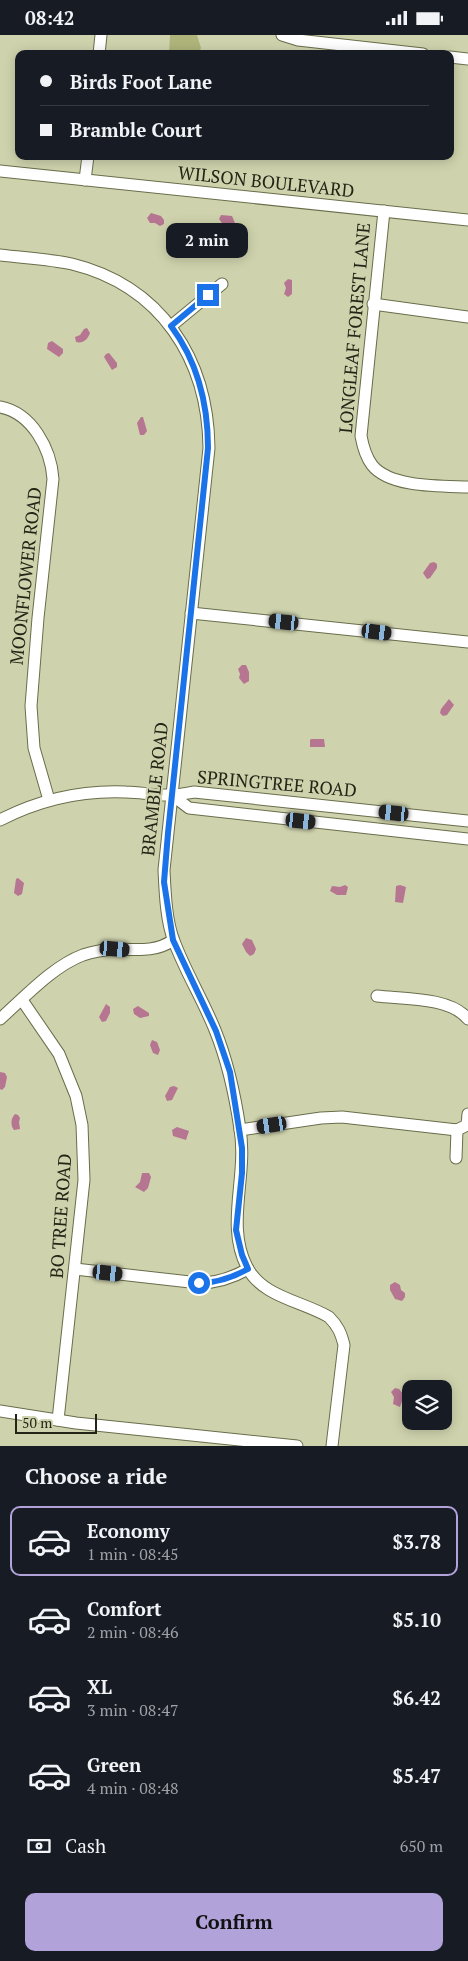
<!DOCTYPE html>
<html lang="en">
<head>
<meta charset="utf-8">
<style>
  body { margin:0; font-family:"PT Serif",serif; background:#242831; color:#f1f3f6; height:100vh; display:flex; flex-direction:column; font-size:19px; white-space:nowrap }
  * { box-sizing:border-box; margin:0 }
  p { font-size:16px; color:#9ea1a6 }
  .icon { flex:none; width:28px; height:28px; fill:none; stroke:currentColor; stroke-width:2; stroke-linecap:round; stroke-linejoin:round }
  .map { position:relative; height:1411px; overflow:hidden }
  .drawer { display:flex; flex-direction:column; background:#171b24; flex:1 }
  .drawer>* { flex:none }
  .guide { position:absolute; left:15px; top:15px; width:439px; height:110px; border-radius:10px; box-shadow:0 2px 12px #0003; display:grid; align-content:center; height:110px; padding:0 25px; background:#171b24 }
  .controls { position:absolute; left:402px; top:1345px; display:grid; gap:10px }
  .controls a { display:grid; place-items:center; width:50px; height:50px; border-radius:10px; background:#171b24; box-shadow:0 2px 12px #0003; font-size:25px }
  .scale { position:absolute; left:15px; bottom:12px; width:82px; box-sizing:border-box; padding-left:5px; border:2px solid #242517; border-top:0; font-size:14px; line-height:18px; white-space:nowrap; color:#242517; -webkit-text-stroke:4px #cfd3ad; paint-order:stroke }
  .end { position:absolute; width:22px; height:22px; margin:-11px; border:6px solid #1a73e8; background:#fff; box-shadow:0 0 0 2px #fff }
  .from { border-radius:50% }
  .bubble { position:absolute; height:35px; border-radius:10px; background:#171b24; box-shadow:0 2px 12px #0003; font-size:16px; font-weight:700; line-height:35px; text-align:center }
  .car { position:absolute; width:15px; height:30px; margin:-15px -8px; border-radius:6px; box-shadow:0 0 4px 1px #0007; background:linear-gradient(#222 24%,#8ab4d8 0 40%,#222 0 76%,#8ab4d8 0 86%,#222 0) }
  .guide b { display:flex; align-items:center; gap:18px; height:48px; font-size:19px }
  .guide b+b { border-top:1px solid #363941 }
  .guide i { width:12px; height:12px; background:#f1f3f6 }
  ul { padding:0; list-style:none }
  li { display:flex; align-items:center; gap:15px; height:70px; margin:0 10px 8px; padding:0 15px; border:2px solid transparent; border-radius:10px }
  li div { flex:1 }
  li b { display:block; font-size:19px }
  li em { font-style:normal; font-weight:700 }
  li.current { border-color:#b2a2da }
  li>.icon { width:45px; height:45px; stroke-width:1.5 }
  h2 { padding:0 25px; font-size:22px; line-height:60px }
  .pay { display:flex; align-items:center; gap:12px; height:55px; padding:0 25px; font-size:19px }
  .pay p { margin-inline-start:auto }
  .cta { display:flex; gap:10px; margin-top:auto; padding:10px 25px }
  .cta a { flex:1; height:58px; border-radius:10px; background:#b2a2da; color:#111; font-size:20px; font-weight:700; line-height:58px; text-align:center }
  .status { display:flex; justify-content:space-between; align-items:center; height:35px; padding:0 25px; background:#171b24; direction:ltr }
  .status svg { height:14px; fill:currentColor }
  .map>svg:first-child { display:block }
  .green { fill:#afb47b }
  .water { fill:#b67591 }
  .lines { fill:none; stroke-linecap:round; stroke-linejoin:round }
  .street-casing { stroke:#696d4a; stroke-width:13 }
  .street { stroke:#fff; stroke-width:11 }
  .route { stroke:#1a73e8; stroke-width:6 }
  .labels { text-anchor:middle; stroke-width:4.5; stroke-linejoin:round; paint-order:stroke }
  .street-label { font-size:18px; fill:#242517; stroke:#cfd3ad }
</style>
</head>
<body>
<div class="status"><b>08:42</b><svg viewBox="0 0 49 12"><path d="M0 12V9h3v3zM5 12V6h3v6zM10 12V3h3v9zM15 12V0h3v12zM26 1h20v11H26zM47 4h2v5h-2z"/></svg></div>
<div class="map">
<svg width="468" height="1411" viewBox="0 0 468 1411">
  <rect width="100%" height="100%" fill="#cfd3ad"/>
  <polygon class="green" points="170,0 197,0 201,13 198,19 169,19"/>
  <g class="water">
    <polygon points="151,178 161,181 164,185 164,189 160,191 155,188 150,188 147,183"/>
    <polygon points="221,180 232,181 235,188 222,188 219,184"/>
    <polygon points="288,244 292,245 292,259 288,262 284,259 286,253 284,248"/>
    <path d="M87,293L90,298C88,304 83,309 76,307L75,302L80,300L84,294Z"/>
    <polygon points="52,306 63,314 63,318 59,322 47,314 48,308"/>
    <polygon points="109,318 117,328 117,332 112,335 104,322 106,319"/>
    <polygon points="141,382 143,382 147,396 144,400 140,400 137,388"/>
    <polygon points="434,527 437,529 437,533 430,543 427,544 423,538 430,528"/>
    <polygon points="242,630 246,630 249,637 249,646 244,649 239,643 240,639 238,634"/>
    <polygon points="449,664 454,670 447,680 443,681 440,678 441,674"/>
    <polygon points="311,704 324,704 325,712 310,712 310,705"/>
    <polygon points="18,843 24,848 22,859 18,861 14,858 16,844"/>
    <polygon points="345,850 348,852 346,860 337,860 330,856 332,851 340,852"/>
    <polygon points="400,850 406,852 403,868 395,867 396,851"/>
    <polygon points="246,903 252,905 256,914 254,919 250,921 246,917 242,909"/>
    <polygon points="106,969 110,972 110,978 106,986 102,987 99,982"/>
    <polygon points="138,971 149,978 149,981 140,983 134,979 133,974"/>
    <polygon points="152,1005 157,1007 160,1015 158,1020 153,1018 150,1010"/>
    <polygon points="0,1037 5,1038 7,1042 5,1052 2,1055 0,1054"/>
    <polygon points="174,1051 178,1053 172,1065 167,1066 165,1061 170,1052"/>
    <path d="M15,1079L18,1080L20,1083L19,1087L20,1094L14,1095C10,1090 11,1083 15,1079Z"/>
    <polygon points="177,1092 189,1096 186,1105 173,1101 172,1095"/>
    <polygon points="142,1138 149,1138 151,1142 148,1153 144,1157 135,1152 140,1147"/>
    <polygon points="395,1247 400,1250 401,1255 405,1258 405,1262 402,1266 395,1264 390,1255 390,1250"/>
    <polygon points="395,1353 399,1354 404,1360 400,1372 393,1369 394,1362 391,1357"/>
  </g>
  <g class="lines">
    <defs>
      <g id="street">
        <polyline points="282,0 298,5 423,19"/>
        <polyline points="99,19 101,0"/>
        <polyline points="450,22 468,24"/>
        <polyline points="0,136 468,185"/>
        <polyline points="85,145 88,121"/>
        <path d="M384,176L361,401C363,412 366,422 372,430C390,453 442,451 468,452"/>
        <path d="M0,220C24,223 49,224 72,229C161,251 208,324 209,413L164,835C165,856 166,886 174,906C185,936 203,965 215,995C228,1027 235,1060 240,1094C248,1141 225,1190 247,1232C262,1262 302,1266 329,1282C338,1291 341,1298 344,1310L332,1411"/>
        <polyline points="373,269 468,282"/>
        <polyline points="171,291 222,249"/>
        <path d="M0,372C32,378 51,414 53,444L38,583L31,671L34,713L49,765"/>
        <polyline points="191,578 468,607"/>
        <polyline points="172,760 189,773 468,804"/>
        <path d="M0,785C39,765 81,755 126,757C141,757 156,761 171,760C179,760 187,758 194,757L468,786"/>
        <path d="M377,961C403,964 450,962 468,984"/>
        <polyline points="22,965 59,1019 76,1061 82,1090 84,1145 58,1385"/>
        <path d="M0,984C24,963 53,931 83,920C92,917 103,915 113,914C133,914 156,918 173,905"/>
        <polyline points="240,1095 321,1083 342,1082 457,1095"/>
        <polyline points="457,1095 467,1090 468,1079"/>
        <polyline points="456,1123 457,1095"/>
        <path d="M75,1234L199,1248C217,1248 232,1243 248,1234"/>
        <polyline points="0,1376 76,1388 297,1411"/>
      </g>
    </defs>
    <use href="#street" class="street-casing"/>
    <use href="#street" class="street"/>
  </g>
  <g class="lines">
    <path class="route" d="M199,1248C217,1248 232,1243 248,1234L242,1220L236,1195L242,1138V1113L230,1037L216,996L173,905L164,847L168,798L208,413C208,369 197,326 171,291L208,260"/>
  </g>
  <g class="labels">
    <g class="street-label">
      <text transform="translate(266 147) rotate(6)" y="6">WILSON BOULEVARD</text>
      <text transform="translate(355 293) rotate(-85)" y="6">LONGLEAF FOREST LANE</text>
      <text transform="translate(26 541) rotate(-84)" y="6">MOONFLOWER ROAD</text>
      <text transform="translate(277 749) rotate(5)" y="6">SPRINGTREE ROAD</text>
      <text transform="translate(155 754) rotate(-84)" y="6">BRAMBLE ROAD</text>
      <text transform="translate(61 1181) rotate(-86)" y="6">BO TREE ROAD</text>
    </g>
  </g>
</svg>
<div class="controls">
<a><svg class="icon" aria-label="layers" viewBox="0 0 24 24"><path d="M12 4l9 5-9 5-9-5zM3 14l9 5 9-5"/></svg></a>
</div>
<div class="scale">50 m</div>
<i class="end from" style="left:199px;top:1248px"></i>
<i class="end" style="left:208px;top:260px"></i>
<div class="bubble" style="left:166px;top:188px;width:82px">2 min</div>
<i class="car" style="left:284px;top:587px;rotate:276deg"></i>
<i class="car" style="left:377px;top:597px;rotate:97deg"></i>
<i class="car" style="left:394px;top:778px;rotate:276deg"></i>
<i class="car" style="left:301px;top:786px;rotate:96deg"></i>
<i class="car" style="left:115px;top:914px;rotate:95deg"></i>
<i class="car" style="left:272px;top:1090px;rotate:261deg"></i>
<i class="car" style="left:108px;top:1238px;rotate:96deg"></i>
<div class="guide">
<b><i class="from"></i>Birds Foot Lane</b>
<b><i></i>Bramble Court</b>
</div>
</div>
<section class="drawer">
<h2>Choose a ride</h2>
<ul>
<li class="current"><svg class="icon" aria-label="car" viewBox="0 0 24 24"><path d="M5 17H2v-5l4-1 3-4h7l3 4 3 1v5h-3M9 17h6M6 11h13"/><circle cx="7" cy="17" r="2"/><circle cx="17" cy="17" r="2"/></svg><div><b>Economy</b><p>1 min · 08:45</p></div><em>$3.78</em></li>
<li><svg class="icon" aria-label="car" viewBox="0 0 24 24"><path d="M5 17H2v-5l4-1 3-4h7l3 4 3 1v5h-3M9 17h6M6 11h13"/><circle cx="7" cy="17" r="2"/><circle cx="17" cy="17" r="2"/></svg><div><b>Comfort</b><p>2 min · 08:46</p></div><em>$5.10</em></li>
<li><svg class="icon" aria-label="car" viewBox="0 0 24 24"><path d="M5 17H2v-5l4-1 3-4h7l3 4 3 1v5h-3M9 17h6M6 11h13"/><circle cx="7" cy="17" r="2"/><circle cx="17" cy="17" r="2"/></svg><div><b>XL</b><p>3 min · 08:47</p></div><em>$6.42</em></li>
<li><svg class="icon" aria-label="car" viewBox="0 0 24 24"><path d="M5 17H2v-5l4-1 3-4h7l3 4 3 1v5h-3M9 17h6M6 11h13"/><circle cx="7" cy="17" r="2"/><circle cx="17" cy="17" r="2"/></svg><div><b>Green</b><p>4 min · 08:48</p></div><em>$5.47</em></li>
</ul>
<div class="pay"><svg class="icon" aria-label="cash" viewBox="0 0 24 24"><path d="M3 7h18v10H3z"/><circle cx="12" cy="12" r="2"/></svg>Cash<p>650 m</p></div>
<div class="cta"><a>Confirm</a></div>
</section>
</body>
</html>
